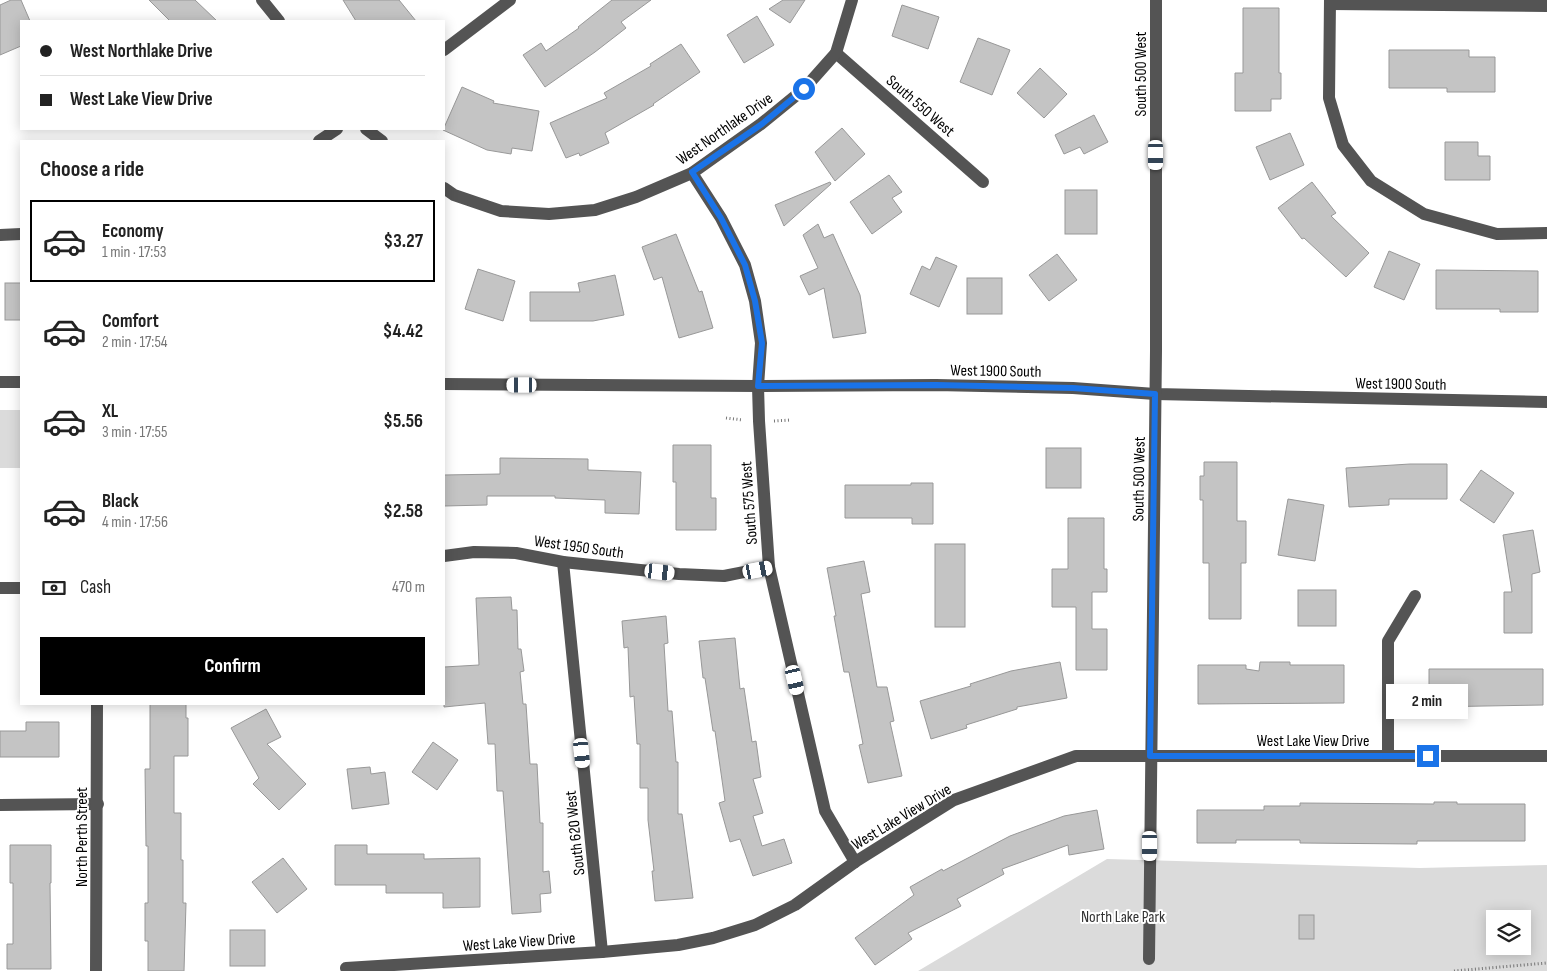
<!DOCTYPE html>
<html lang="en">
<head>
<meta charset="utf-8">
<style>
  body { margin:0; font-family:"Sofia Sans Condensed",sans-serif; background:#f6f6f6; color:#222; height:100vh; display:flex; flex-direction:column; font-size:19px; white-space:nowrap }
  * { box-sizing:border-box; margin:0 }
  p { font-size:16px; color:#767676 }
  .icon { flex:none; width:28px; height:28px; fill:none; stroke:currentColor; stroke-width:2; stroke-linecap:round; stroke-linejoin:round }
  .map { position:relative; flex:1; overflow:hidden }
  .panel { position:absolute; left:20px; top:140px; width:425px; height:565px; display:flex; flex-direction:column; background:#fff; border-radius:0px; box-shadow:0 2px 12px #0003 }
  .panel>* { flex:none }
  .guide { position:absolute; left:20px; top:20px; width:425px; height:110px; border-radius:0px; box-shadow:0 2px 12px #0003; display:grid; align-content:center; height:110px; padding:0 20px; background:#fff }
  .fabs { position:absolute; left:1486px; top:910px; display:grid; gap:10px }
  .fabs a { display:grid; place-items:center; width:45px; height:45px; border-radius:0px; background:#fff; box-shadow:0 2px 12px #0003; font-size:25px }
  .end { position:absolute; width:22px; height:22px; margin:-11px; border:6px solid #1a73e8; background:#fff; box-shadow:0 0 0 2px #fff }
  .from { border-radius:50% }
  .bubble { position:absolute; height:35px; border-radius:0px; background:#fff; box-shadow:0 2px 12px #0003; font-size:16px; font-weight:700; line-height:35px; text-align:center }
  .car { position:absolute; width:15px; height:30px; margin:-15px -8px; border-radius:6px; box-shadow:0 0 4px 1px #0007; background:linear-gradient(#fff 24%,#345 0 40%,#fff 0 76%,#345 0 86%,#fff 0) }
  .guide b { display:flex; align-items:center; gap:18px; height:48px; font-size:19px }
  .guide b+b { border-top:1px solid #e0e0e0 }
  .guide i { width:12px; height:12px; background:#222 }
  ul { padding:0; list-style:none }
  li { display:flex; align-items:center; gap:15px; height:82px; margin:0 10px 8px; padding:0 10px; border:2px solid transparent; border-radius:0px }
  li div { flex:1 }
  li b { display:block; font-size:19px }
  li em { font-style:normal; font-weight:700 }
  li.on { border-color:#000 }
  li>.icon { width:45px; height:45px; stroke-width:1.5 }
  h2 { padding:0 20px; font-size:22px; line-height:60px }
  .pay { display:flex; align-items:center; gap:12px; height:55px; padding:0 20px; font-size:19px }
  .pay p { margin-inline-start:auto }
  .primary-button { display:flex; gap:10px; margin-top:auto; padding:10px 20px }
  .primary-button a { flex:1; height:58px; border-radius:0px; background:#000; color:#fff; font-size:20px; font-weight:700; line-height:58px; text-align:center }
  .map>svg:first-child { display:block }
  .green { fill:#dbdbdb; fill-rule:evenodd }
  .building { fill:#c4c4c4; stroke:#989898 }
  .lines { fill:none; stroke-linecap:round; stroke-linejoin:round }
  .path { stroke:#767676; stroke-width:3; stroke-dasharray:1 2.5; stroke-linecap:butt }
  .minor { stroke:#545454; stroke-width:12 }
  .route { stroke:#1a73e8; stroke-width:6 }
  .labels { text-anchor:middle; stroke-width:4; stroke-linejoin:round; paint-order:stroke }
  .street-label { font-size:16px; fill:#000; stroke:#fff }
  .park-label { font-size:16px; fill:#323232; stroke:#fff }
</style>
</head>
<body>
<div class="map">
<svg width="1547" height="971" viewBox="0 0 1547 971">
  <rect width="100%" height="100%" fill="#fff"/>
  <g class="green">
    <rect x="0" y="410" width="21" height="58"/>
    <path d="M1107,859L1420,868L1547,865V971H918ZM1495,919H1522V946H1495Z"/>
  </g>
  <g class="building">
    <polygon points="11,0 21,0 30,21 21,21 21,46 0,55 0,5"/>
    <polygon points="149,0 195,0 217,21 170,21"/>
    <polygon points="343,0 399,0 416,21 356,21"/>
    <polygon points="612,0 651,0 621,22 626,28 595,52 545,87 523,55 541,43 546,51 579,28 578,27"/>
    <polygon points="783,0 805,0 790,23 769,9"/>
    <polygon points="902,5 939,17 928,49 892,36"/>
    <polygon points="1243,8 1279,8 1279,73 1281,73 1281,99 1271,99 1271,111 1235,111 1235,73 1243,73"/>
    <polygon points="757,16 774,45 744,63 727,35"/>
    <polygon points="978,38 1010,50 992,95 960,82"/>
    <polygon points="681,44 700,72 653,104 654,105 605,133 609,143 580,156 579,153 566,158 550,123 607,98 604,93 651,66 650,64"/>
    <polygon points="1389,50 1469,50 1469,57 1495,57 1495,92 1447,92 1447,88 1389,88"/>
    <polygon points="1040,68 1067,94 1044,118 1017,93"/>
    <polygon points="462,87 494,101 493,103 539,111 532,151 512,148 511,154 487,150 443,130"/>
    <polygon points="1094,115 1108,142 1084,154 1080,147 1064,154 1055,135"/>
    <polygon points="842,128 865,154 835,181 815,152"/>
    <polygon points="1290,133 1304,165 1270,180 1256,147"/>
    <polygon points="1445,142 1478,142 1478,156 1490,156 1490,180 1445,180"/>
    <polygon points="889,175 902,192 892,198 902,212 872,234 850,202"/>
    <polygon points="830,182 831,184 784,226 775,205"/>
    <polygon points="1312,182 1336,213 1331,216 1369,253 1346,277 1304,238 1302,239 1278,208"/>
    <rect x="1065" y="190" width="32" height="44"/>
    <polygon points="818,224 824,238 833,234 860,295 866,333 833,338 824,288 809,295 800,276 818,268 803,235"/>
    <polygon points="676,234 699,292 702,291 713,328 679,338 662,277 654,280 642,247"/>
    <polygon points="1389,251 1420,264 1404,300 1374,287"/>
    <polygon points="1057,254 1077,280 1049,301 1029,275"/>
    <polygon points="936,257 957,266 939,307 910,294 922,266 930,270"/>
    <polygon points="478,269 515,281 503,321 465,309"/>
    <polygon points="1436,270 1538,271 1538,312 1500,312 1500,309 1436,309"/>
    <polygon points="615,275 624,315 593,321 530,321 530,292 580,292 578,283"/>
    <rect x="967" y="278" width="35" height="36"/>
    <rect x="5" y="283" width="16" height="37"/>
    <polygon points="673,445 711,445 711,498 716,498 716,530 676,530 676,482 673,482"/>
    <rect x="1046" y="448" width="35" height="40"/>
    <polygon points="500,458 588,459 588,470 641,472 639,514 605,513 605,500 555,498 555,496 487,496 487,505 444,506 444,475 500,474"/>
    <polygon points="1204,462 1237,462 1237,521 1246,521 1246,563 1241,563 1241,619 1209,619 1209,563 1203,563 1203,500 1200,500 1200,476 1204,476"/>
    <polygon points="1410,464 1447,464 1447,499 1389,499 1389,505 1349,507 1346,468"/>
    <polygon points="1481,470 1514,493 1494,523 1460,500"/>
    <polygon points="911,483 933,483 933,524 912,524 912,518 845,518 845,485 911,485"/>
    <polygon points="1288,499 1324,505 1315,561 1278,555"/>
    <polygon points="1068,518 1104,518 1104,569 1107,569 1107,592 1092,592 1092,629 1107,629 1107,670 1076,670 1076,607 1052,607 1052,569 1068,569"/>
    <polygon points="1533,530 1540,572 1532,574 1532,633 1504,633 1504,592 1512,592 1503,535"/>
    <rect x="935" y="544" width="30" height="83"/>
    <polygon points="864,561 870,592 861,594 877,687 887,687 894,721 890,722 902,776 868,783 859,745 863,744 849,672 844,672 834,616 836,616 827,568"/>
    <rect x="1298" y="590" width="38" height="36"/>
    <polygon points="511,597 512,610 517,610 518,649 521,649 524,671 520,672 523,704 526,704 530,764 537,764 540,823 543,823 543,872 549,871 551,893 540,894 541,912 512,914 503,791 497,791 495,744 488,744 485,703 444,707 444,667 479,665 476,598"/>
    <polygon points="666,616 668,643 664,644 668,711 672,711 676,762 678,762 678,814 682,814 693,898 655,901 652,871 654,871 648,820 648,788 640,788 640,744 637,744 634,696 630,697 628,647 624,648 622,621"/>
    <polygon points="735,638 740,689 744,688 752,742 756,741 761,777 753,779 763,813 753,816 762,846 784,839 792,863 753,876 740,839 730,842 719,803 725,801 715,731 713,731 705,678 703,678 699,641"/>
    <polygon points="1060,662 1067,698 1017,707 1017,709 966,725 967,728 931,739 920,701 971,686 970,684 1011,671"/>
    <polygon points="1260,662 1290,662 1290,665 1344,665 1344,703 1198,704 1198,665 1246,665 1246,669 1259,671"/>
    <polygon points="1429,669 1543,669 1543,705 1429,707"/>
    <polygon points="150,704 186,704 186,718 188,718 188,756 174,756 174,813 181,813 181,860 183,860 183,903 186,903 184,971 148,971 148,941 145,941 145,903 148,903 148,846 146,846 145,769 150,769"/>
    <polygon points="266,709 281,737 267,744 306,784 279,810 253,784 259,778 231,728"/>
    <polygon points="26,722 59,722 59,757 0,757 0,731 26,731"/>
    <polygon points="433,742 458,760 437,790 412,772"/>
    <polygon points="370,767 371,774 385,772 389,804 352,809 347,769"/>
    <polygon points="1434,802 1457,802 1457,804 1525,804 1525,841 1417,841 1417,844 1300,843 1300,840 1236,840 1236,843 1197,843 1197,810 1264,810 1264,806 1300,806 1300,803 1434,804"/>
    <polygon points="1097,810 1104,849 1069,855 1068,845 1002,869 1004,874 957,899 961,906 908,933 912,939 875,965 855,938 914,895 910,887 942,869 943,871 1010,836 1064,816"/>
    <polygon points="10,845 51,845 51,883 50,883 51,969 7,969 7,944 13,944 13,883 10,883"/>
    <polygon points="335,845 367,845 367,854 424,854 424,859 480,858 480,907 443,908 443,893 386,893 386,885 335,885"/>
    <polygon points="283,858 307,889 277,913 252,882"/>
    <rect x="1299" y="915" width="15" height="24"/>
    <rect x="230" y="930" width="35" height="36"/>
  </g>
  <g class="lines">
    <g class="path">
      <polyline points="726,418 743,420"/>
      <polyline points="774,421 791,420"/>
      <polyline points="1454,971 1547,963"/>
    </g>
    <g class="minor">
      <polyline points="262,0 279,21"/>
      <polyline points="1330,0 1329,98 1343,145 1371,181 1424,214 1497,234 1547,233"/>
      <polyline points="1330,4 1547,6"/>
      <polyline points="444,50 510,0"/>
      <polyline points="836,53 983,182"/>
      <polyline points="366,129 382,141"/>
      <polyline points="319,141 337,129"/>
      <polyline points="692,173 721,218 745,265 755,301 761,343 758,386 759,421 769,567 825,811 855,862"/>
      <polyline points="444,188 454,195 501,211 549,214 595,210 636,197 692,173 761,124 804,89 836,53 852,0"/>
      <polyline points="0,235 21,234"/>
      <polyline points="0,382 21,382"/>
      <polyline points="444,384 758,386 936,385 1073,388 1155,394 1547,402"/>
      <polyline points="444,556 474,552 516,553 563,562 679,574 724,576 769,567"/>
      <polyline points="563,562 602,952"/>
      <polyline points="0,588 21,588"/>
      <polyline points="1388,756 1388,641 1415,596"/>
      <polyline points="0,805 98,804"/>
      <polyline points="1149,959 1156,351 1156,0"/>
      <polyline points="346,968 602,952 678,945 713,938 755,925 795,905 855,862 954,800 1076,756 1547,756"/>
      <polyline points="96,971 97,704"/>
    </g>
  </g>
  <g class="lines">
    <polyline class="route" points="804,89 762,124 692,172 721,218 745,265 755,301 762,343 758,386 936,385 1073,388 1155,394 1150,756 1428,756"/>
  </g>
  <g class="labels">
    <g class="street-label">
      <text transform="translate(1140 74) rotate(-90)" y="6">South 500 West</text>
      <text transform="translate(921 105) rotate(41)" y="6">South 550 West</text>
      <text transform="translate(724 128) rotate(-35)" y="6">West Northlake Drive</text>
      <text transform="translate(996 370) rotate(1)" y="6">West 1900 South</text>
      <text transform="translate(1401 383) rotate(1)" y="6">West 1900 South</text>
      <text transform="translate(1138 479) rotate(-89)" y="6">South 500 West</text>
      <text transform="translate(748 503) rotate(-94)" y="6">South 575 West</text>
      <text transform="translate(579 546) rotate(8)" y="6">West 1950 South</text>
      <text x="1313" y="746">West Lake View Drive</text>
      <text transform="translate(901 816) rotate(-31)" y="6">West Lake View Drive</text>
      <text transform="translate(574 833) rotate(-96)" y="6">South 620 West</text>
      <text transform="translate(81 837) rotate(-90)" y="6">North Perth Street</text>
      <text transform="translate(519 941) rotate(-4)" y="6">West Lake View Drive</text>
    </g>
    <g class="park-label">
      <text x="1123" y="922">North Lake Park</text>
    </g>
  </g>
</svg>
<div class="fabs">
<a><svg class="icon" aria-label="layers" viewBox="0 0 24 24"><path d="M12 4l9 5-9 5-9-5zM3 14l9 5 9-5"/></svg></a>
</div>
<i class="end from" style="left:804px;top:89px"></i>
<i class="end" style="left:1428px;top:756px"></i>
<div class="bubble" style="left:1386px;top:684px;width:82px">2 min</div>
<i class="car" style="left:1156px;top:155px;rotate:180deg"></i>
<i class="car" style="left:522px;top:385px;rotate:270deg"></i>
<i class="car" style="left:758px;top:570px;rotate:79deg"></i>
<i class="car" style="left:660px;top:572px;rotate:96deg"></i>
<i class="car" style="left:795px;top:680px;rotate:167deg"></i>
<i class="car" style="left:582px;top:753px;rotate:174deg"></i>
<i class="car" style="left:1150px;top:846px;rotate:180deg"></i>
<div class="guide">
<b><i class="from"></i>West Northlake Drive</b>
<b><i></i>West Lake View Drive</b>
</div>
<section class="panel">
<h2>Choose a ride</h2>
<ul>
<li class="on"><svg class="icon" aria-label="car" viewBox="0 0 24 24"><path d="M5 17H2v-5l4-1 3-4h7l3 4 3 1v5h-3M9 17h6M6 11h13"/><circle cx="7" cy="17" r="2"/><circle cx="17" cy="17" r="2"/></svg><div><b>Economy</b><p>1 min · 17:53</p></div><em>$3.27</em></li>
<li><svg class="icon" aria-label="car" viewBox="0 0 24 24"><path d="M5 17H2v-5l4-1 3-4h7l3 4 3 1v5h-3M9 17h6M6 11h13"/><circle cx="7" cy="17" r="2"/><circle cx="17" cy="17" r="2"/></svg><div><b>Comfort</b><p>2 min · 17:54</p></div><em>$4.42</em></li>
<li><svg class="icon" aria-label="car" viewBox="0 0 24 24"><path d="M5 17H2v-5l4-1 3-4h7l3 4 3 1v5h-3M9 17h6M6 11h13"/><circle cx="7" cy="17" r="2"/><circle cx="17" cy="17" r="2"/></svg><div><b>XL</b><p>3 min · 17:55</p></div><em>$5.56</em></li>
<li><svg class="icon" aria-label="car" viewBox="0 0 24 24"><path d="M5 17H2v-5l4-1 3-4h7l3 4 3 1v5h-3M9 17h6M6 11h13"/><circle cx="7" cy="17" r="2"/><circle cx="17" cy="17" r="2"/></svg><div><b>Black</b><p>4 min · 17:56</p></div><em>$2.58</em></li>
</ul>
<div class="pay"><svg class="icon" aria-label="cash" viewBox="0 0 24 24"><path d="M3 7h18v10H3z"/><circle cx="12" cy="12" r="2"/></svg>Cash<p>470 m</p></div>
<div class="primary-button"><a>Confirm</a></div>
</section>
</div>
</body>
</html>
